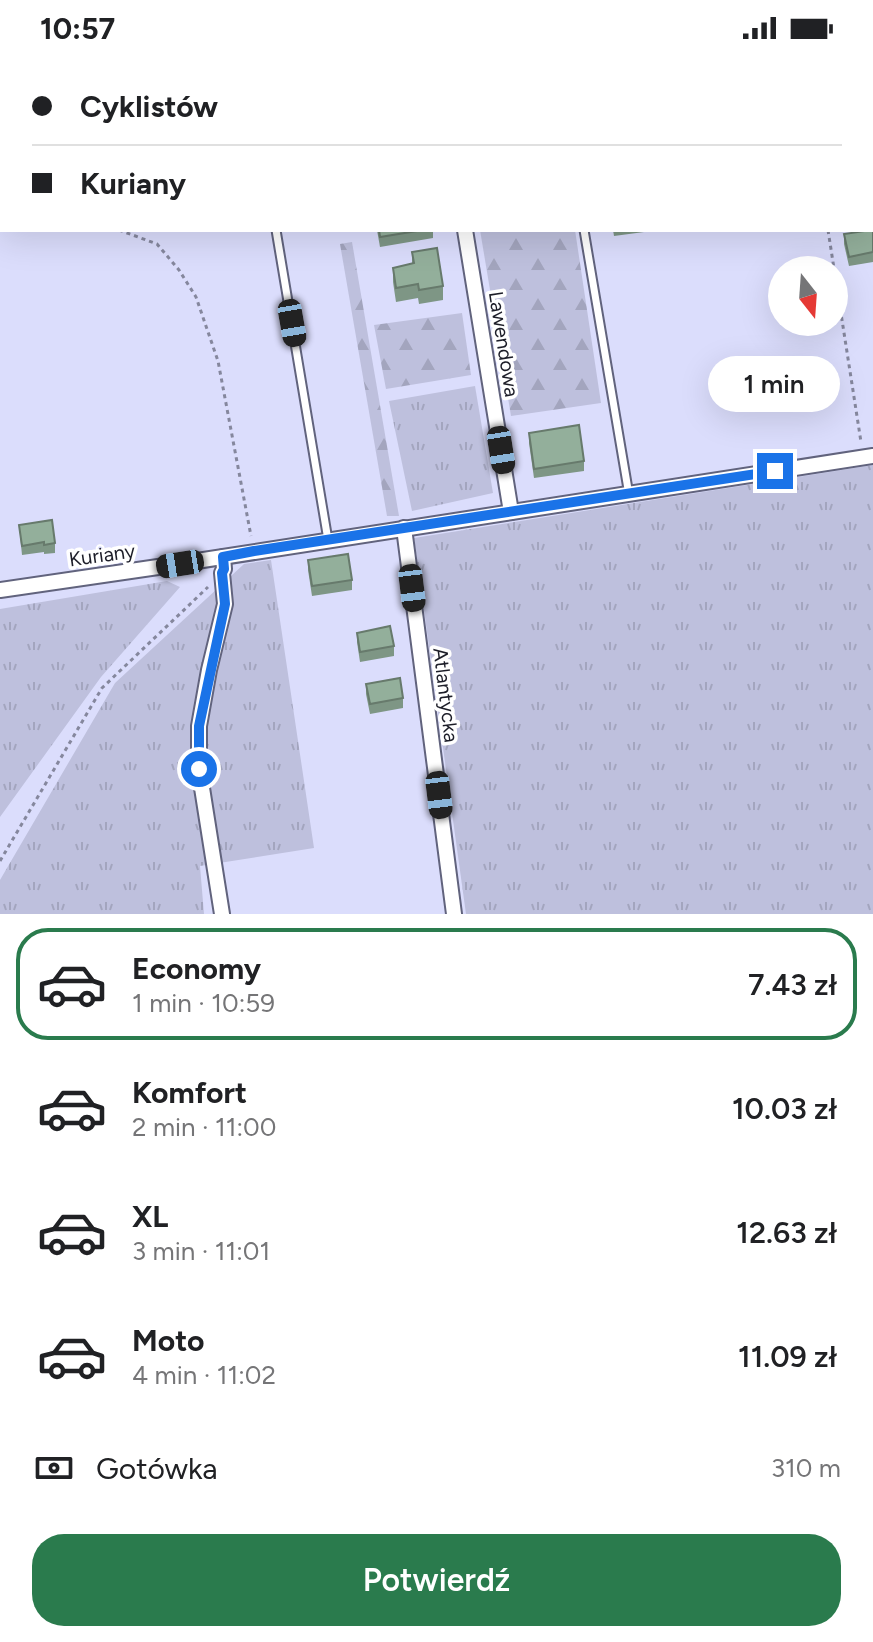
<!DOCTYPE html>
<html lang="pl">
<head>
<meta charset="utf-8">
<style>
  body { margin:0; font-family:Figtree,sans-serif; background:#f2f2f2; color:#202124; height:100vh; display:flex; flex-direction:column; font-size:30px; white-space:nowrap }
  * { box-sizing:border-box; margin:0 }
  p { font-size:26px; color:#757577 }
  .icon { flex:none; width:44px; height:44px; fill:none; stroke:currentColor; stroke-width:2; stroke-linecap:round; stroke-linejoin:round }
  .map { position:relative; height:858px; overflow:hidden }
  .sheet { display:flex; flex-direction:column; background:#fff; flex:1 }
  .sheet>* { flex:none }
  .banner { position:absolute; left:0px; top:0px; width:874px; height:176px; box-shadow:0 8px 32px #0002; display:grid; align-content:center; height:176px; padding:0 32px; background:#fff }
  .needle { width:52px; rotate:163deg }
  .tools { position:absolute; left:768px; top:200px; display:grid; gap:16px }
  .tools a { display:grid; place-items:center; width:80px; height:80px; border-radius:50%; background:#fff; box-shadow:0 8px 32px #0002; font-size:40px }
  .end { position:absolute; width:36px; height:36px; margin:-18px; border:10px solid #1a73e8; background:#fff; box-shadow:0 0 0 4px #fff }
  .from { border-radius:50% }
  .bubble { position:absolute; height:56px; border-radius:28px; background:#fff; box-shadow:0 8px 32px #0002; font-size:26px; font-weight:600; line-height:56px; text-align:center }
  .car { position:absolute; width:24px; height:48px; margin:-24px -12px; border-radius:10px; box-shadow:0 0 6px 2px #0007; background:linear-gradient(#222 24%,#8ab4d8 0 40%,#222 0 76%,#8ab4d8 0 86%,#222 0) }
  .banner b { display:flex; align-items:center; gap:28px; height:76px; font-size:30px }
  .banner b+b { border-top:2px solid #e0e0e0 }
  .banner i { width:20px; height:20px; background:#202124 }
  ul { padding:14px 0 0; list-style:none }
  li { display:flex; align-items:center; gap:24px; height:112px; margin:0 16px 12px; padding:0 16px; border:4px solid transparent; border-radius:32px }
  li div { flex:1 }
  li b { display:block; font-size:30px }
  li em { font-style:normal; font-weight:600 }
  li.selected { border-color:#2a7b4d }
  li>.icon { width:72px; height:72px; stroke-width:1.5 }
  .pay { display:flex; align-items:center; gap:20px; height:88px; padding:0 32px; font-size:30px }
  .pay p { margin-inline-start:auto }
  .primary-button { display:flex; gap:16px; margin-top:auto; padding:16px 32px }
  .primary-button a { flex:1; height:92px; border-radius:32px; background:#2a7b4d; color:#fff; font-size:32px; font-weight:600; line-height:92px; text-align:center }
  .status { display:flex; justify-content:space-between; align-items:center; height:56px; padding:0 40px; background:#fff; direction:ltr }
  .status svg { height:22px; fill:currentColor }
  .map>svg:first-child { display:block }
  .grass { fill:url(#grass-tufts) }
  .forest { fill:url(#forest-firs) }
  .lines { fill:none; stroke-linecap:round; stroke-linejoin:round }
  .service-casing { stroke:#61637d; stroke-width:11 }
  .minor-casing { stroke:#61637d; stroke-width:18 }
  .path { stroke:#85879d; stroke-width:3; stroke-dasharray:4 4; stroke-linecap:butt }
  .service { stroke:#fff; stroke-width:7 }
  .minor { stroke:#fff; stroke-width:14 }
  .wall { fill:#7e9685 }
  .building { fill:#93af9b; stroke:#677a6c; stroke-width:2 }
  .route { stroke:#1a73e8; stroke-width:10 }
  .labels { text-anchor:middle; stroke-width:7; stroke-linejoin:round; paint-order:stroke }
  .street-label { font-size:20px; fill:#1c1d28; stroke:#fff }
</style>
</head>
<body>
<div class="status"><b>10:57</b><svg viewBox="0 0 49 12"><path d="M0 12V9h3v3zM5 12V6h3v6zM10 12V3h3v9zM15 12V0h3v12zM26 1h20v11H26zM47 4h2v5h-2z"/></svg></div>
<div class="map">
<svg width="873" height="858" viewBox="0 0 873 858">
  <defs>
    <pattern id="grass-tufts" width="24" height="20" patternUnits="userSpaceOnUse" patternTransform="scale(2)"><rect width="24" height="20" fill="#bec0dd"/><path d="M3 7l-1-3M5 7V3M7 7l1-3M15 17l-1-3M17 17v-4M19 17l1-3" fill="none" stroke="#a3a5be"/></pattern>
    <pattern id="forest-firs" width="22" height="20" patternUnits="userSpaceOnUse" patternTransform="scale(2)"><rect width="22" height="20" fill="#bec0dd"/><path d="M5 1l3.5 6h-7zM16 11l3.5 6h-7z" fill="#a3a5be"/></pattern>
  </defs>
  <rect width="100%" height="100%" fill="#dbddfc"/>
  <g class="grass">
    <polygon points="475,330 493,437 412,455 389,345"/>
    <polygon points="873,409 873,858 466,858 414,482"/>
    <polygon points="271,504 314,792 200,810 204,858 0,858 0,824 115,627 244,508"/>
    <polygon points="167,525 180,531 101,621 0,761 0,553"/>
  </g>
  <g class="forest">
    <polygon points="480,174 575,174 601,347 511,360"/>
    <polygon points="352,186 399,460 387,460 340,188"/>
    <polygon points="462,257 471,319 386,333 374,269"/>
  </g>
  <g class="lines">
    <defs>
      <g id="service">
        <polyline points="554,0 554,2"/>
        <polyline points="276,174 328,484"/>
        <polyline points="584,174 629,439"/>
      </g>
      <g id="minor">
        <polyline points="465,174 511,456"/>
        <polyline points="404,472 454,858"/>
        <polyline points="0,534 158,511 873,400"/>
        <polyline points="222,858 199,713 199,670 209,614 225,548 222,517 224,513 223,501"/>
      </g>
    </defs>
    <use href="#service" class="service-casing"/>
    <use href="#minor" class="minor-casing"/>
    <g class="path">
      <polyline points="0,161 2,160"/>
      <polyline points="119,174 157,188 179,214 196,241 218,305 251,480"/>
      <polyline points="828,174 861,386"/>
      <polyline points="0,805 102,632 208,531"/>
    </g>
    <use href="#service" class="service"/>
    <use href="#minor" class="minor"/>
  </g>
  <g class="wall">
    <polygon points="873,173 873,206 849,210 844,188 844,178"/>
    <polygon points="377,174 433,174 433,182 380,191"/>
    <polygon points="613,174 644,174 644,176 614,180"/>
    <polygon points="412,196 443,230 443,244 419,248 418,242 396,246 393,226 393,212 412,208"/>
    <polygon points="529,377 584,405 584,415 534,422 529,387"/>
    <polygon points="19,469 55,487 55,497 44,498 44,496 22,499"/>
    <polygon points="308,504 352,524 352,534 312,540 308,514"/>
    <polygon points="357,577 394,590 394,600 360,606 357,586"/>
    <polygon points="366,628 403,642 403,652 370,658 366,638"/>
  </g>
  <g class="building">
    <polygon points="144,0 165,0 165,1 145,2"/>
    <polygon points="872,173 873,173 873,196 849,201 844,178 872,174"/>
    <polygon points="379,174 423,174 380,181"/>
    <polygon points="437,192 443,230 419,234 418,228 396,232 393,212 414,207 412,196"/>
    <polygon points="579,369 584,405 534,413 529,377"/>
    <polygon points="52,464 55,487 44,489 44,486 22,490 19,469"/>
    <polygon points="348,498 352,524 312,530 308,504"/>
    <polygon points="390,570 394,590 360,596 357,577"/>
    <polygon points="400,622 403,642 370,648 366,628"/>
  </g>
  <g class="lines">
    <polyline class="route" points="199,713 199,670 225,548 222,517 224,513 223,501 254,495 775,415"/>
  </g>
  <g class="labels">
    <g class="street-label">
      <text transform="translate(504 288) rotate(81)" y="7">Lawendowa</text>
      <text transform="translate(102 499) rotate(-8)" y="7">Kuriany</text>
      <text transform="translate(446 639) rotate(83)" y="7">Atlantycka</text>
    </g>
  </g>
</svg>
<div class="tools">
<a><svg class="needle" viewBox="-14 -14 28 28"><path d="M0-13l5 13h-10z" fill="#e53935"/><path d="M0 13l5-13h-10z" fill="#757577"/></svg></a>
</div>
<i class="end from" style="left:199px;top:713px"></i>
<i class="end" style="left:775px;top:415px"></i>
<div class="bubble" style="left:708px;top:300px;width:132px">1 min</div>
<i class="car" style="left:292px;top:267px;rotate:170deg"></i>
<i class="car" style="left:501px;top:394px;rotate:171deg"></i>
<i class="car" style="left:180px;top:508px;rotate:261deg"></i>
<i class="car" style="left:412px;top:532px;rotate:173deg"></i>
<i class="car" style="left:439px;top:739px;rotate:173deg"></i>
<div class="banner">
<b><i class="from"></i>Cyklistów</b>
<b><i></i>Kuriany</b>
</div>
</div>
<section class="sheet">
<ul>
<li class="selected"><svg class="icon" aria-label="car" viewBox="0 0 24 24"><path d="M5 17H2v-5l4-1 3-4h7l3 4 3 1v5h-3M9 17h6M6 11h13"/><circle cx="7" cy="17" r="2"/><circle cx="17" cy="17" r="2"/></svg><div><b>Economy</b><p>1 min · 10:59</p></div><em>7.43 zł</em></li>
<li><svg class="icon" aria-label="car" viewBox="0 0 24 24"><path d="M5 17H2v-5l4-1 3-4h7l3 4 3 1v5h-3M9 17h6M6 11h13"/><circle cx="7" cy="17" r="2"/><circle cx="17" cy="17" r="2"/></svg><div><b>Komfort</b><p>2 min · 11:00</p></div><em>10.03 zł</em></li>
<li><svg class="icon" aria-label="car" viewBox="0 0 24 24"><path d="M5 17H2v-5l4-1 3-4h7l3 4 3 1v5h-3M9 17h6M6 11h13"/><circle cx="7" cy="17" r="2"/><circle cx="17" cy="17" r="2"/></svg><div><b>XL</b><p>3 min · 11:01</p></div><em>12.63 zł</em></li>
<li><svg class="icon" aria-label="car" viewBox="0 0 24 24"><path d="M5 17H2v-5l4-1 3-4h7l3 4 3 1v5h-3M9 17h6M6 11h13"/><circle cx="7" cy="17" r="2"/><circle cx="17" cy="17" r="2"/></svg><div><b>Moto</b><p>4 min · 11:02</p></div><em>11.09 zł</em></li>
</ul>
<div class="pay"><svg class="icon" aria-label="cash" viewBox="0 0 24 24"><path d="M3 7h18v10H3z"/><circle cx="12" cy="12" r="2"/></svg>Gotówka<p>310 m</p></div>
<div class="primary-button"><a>Potwierdź</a></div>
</section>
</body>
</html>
